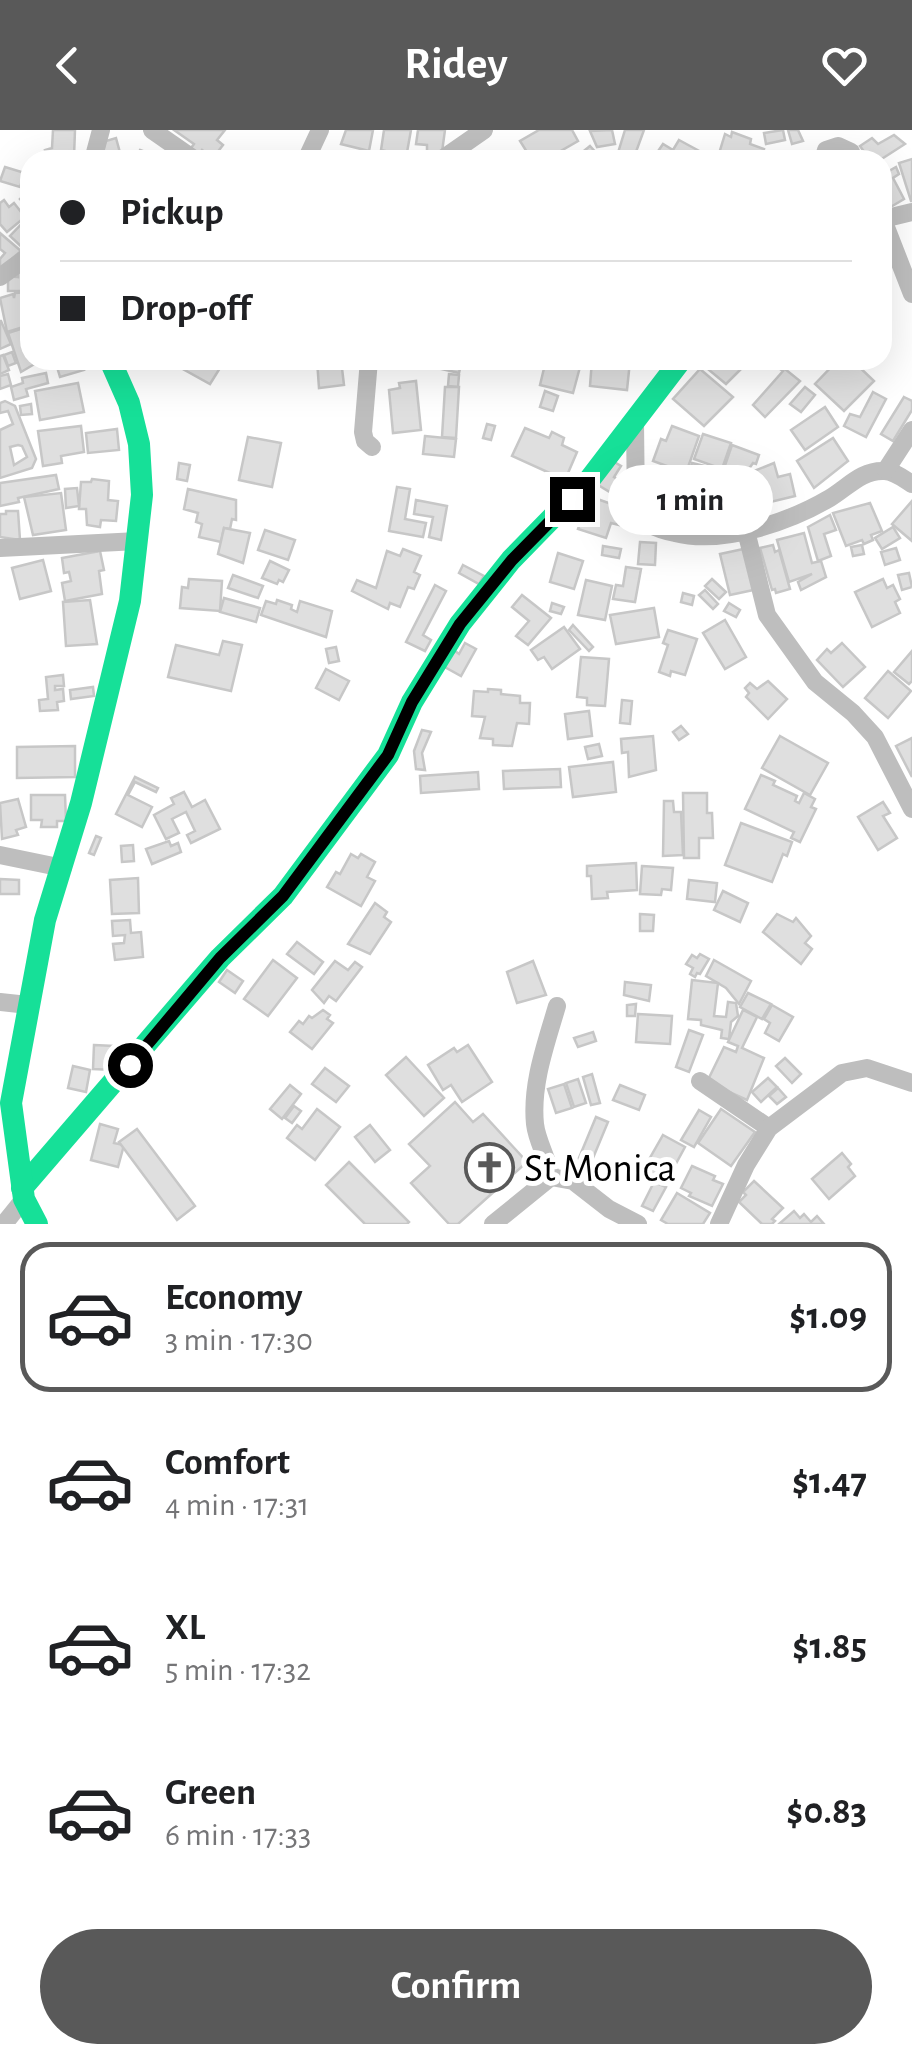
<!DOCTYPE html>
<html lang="en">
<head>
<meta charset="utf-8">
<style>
  body { margin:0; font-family:"Alegreya Sans",sans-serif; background:#f2f2f2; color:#202124; height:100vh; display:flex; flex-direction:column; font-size:38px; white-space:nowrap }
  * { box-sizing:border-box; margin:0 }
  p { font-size:32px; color:#757577 }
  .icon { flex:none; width:55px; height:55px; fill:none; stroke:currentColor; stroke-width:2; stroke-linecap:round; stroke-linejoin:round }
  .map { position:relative; height:1094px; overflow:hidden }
  .sheet { display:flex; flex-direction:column; background:#fff; flex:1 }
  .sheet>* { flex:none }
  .guide { position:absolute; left:20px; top:20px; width:872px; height:220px; border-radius:30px; box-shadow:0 10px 40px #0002; display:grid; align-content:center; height:220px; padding:0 40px; background:#fff }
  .end { position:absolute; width:45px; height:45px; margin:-22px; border:12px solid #000; background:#fff; box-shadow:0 0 0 5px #fff }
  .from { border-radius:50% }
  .bubble { position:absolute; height:70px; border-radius:35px; background:#fff; box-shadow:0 10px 40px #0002; font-size:32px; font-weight:600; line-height:70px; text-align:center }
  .guide b { display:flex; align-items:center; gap:35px; height:95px; font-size:38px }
  .guide b+b { border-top:2px solid #e0e0e0 }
  .guide i { width:25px; height:25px; background:#202124 }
  ul { padding:18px 0 0; list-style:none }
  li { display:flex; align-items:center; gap:30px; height:150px; margin:0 20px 15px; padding:0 20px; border:5px solid transparent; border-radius:30px }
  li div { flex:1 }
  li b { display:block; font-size:38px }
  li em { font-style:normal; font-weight:600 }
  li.current { border-color:#595959 }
  li>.icon { width:90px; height:90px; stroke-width:1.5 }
  .button { display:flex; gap:20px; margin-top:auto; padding:20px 40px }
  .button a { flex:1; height:115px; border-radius:60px; background:#595959; color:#fff; font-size:40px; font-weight:600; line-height:115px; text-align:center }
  header { display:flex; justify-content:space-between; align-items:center; height:130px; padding:0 40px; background:#595959; color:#fff; font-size:45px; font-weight:600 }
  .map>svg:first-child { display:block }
  .building { fill:#dfdfdf; stroke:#c7c7c7; stroke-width:2.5; fill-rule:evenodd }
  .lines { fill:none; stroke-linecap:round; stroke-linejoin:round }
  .street { stroke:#bebebe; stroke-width:18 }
  .fast { stroke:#16e098; stroke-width:22 }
  .route { stroke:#000; stroke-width:12 }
  .labels { text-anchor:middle; stroke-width:10; stroke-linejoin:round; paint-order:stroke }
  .poi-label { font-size:40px; fill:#000; stroke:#fff; text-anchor:start }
</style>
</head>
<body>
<header><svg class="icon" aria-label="back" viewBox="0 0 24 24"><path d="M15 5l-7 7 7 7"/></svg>Ridey<svg class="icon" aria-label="heart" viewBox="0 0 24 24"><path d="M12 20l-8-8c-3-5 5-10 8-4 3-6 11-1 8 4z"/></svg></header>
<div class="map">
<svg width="912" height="1094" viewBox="0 0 912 1094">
  <rect width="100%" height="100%" fill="#fff"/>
  <g class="building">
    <polygon points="53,0 75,0 74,27 47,26 45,20 52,18"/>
    <polygon points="174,0 225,0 217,10 223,15 213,28 202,20 199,24 191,18 194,14"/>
    <polygon points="346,0 373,0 369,21 341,14"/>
    <polygon points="384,0 411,0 406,28 388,26 389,22 381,20"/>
    <polygon points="418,0 445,0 442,22 427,21 427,15 416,14"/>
    <polygon points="539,0 572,0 578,11 545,30 532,30 520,11"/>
    <polygon points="612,0 615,14 597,17 590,1"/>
    <polygon points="625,0 644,0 633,30 617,26"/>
    <polygon points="783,0 785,10 766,14 764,3"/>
    <polygon points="788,0 798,0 803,11 792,14"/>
    <polygon points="732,2 751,9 750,14 764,19 761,30 721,30 718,27 725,4 731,7"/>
    <polygon points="894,5 905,14 880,30 870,30 860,16 872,8 878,14"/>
    <polygon points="116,8 122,30 103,30 99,13"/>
    <polygon points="679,10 714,29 713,30 652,30 663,14 673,20"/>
    <polygon points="590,16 600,27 605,22 612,30 577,30 575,28"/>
    <polygon points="140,20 167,30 135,30"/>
    <polygon points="912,29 912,71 911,71 899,33"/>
    <polygon points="5,37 25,43 20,57 0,51"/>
    <polygon points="896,37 899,44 893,48 904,69 889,78 882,76 882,45"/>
    <polygon points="29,60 30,61 30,80 20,69"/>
    <polygon points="4,70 9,77 14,73 25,87 7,102 0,94 0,73"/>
    <polygon points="30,85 30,119 27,122 10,106"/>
    <polygon points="0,103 21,121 0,139 0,129 5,123 0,119"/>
    <polygon points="18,142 30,142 30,161 8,161 8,146 18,147"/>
    <polygon points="30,162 30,195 7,202 0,168 13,164 14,168 15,163"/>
    <polygon points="1,191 11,214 0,219 0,191"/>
    <polygon points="30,196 30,210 24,212 30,215 30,230 38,232 21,242 8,203"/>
    <polygon points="12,222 16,233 8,236 4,225"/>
    <polygon points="3,225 9,240 0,244 0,226"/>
    <polygon points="55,230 81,230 84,240 60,247"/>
    <polygon points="175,230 225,230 210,254 174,234"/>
    <polygon points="317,230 341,230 344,255 319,258"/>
    <polygon points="435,230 461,234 459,243 433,237"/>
    <polygon points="546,230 580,237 573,263 540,255"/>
    <polygon points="592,230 630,231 627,260 590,256"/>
    <polygon points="708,230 719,234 722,230 735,230 743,237 726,254 703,235"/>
    <polygon points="766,230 787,230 790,233 785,239 800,251 765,287 753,275 783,241"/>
    <polygon points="838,230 852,230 874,251 844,281 815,254"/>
    <polygon points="700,239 733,267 704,296 673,269"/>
    <polygon points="46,243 48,253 26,259 28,266 14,270 11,257 23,253 22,248"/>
    <polygon points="8,244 11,255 0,259 0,246"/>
    <polygon points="449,244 459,245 458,257 448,256"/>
    <polygon points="416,251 421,300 393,303 389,260 400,258 399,253"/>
    <polygon points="78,253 84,282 40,290 35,261"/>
    <polygon points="445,257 459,257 456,308 442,307"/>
    <polygon points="805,257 815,265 801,282 790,274"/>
    <polygon points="545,261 558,266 553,281 540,277"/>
    <polygon points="873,262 886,269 866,307 844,296 850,284 860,287"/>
    <polygon points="904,267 912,271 912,280 893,311 881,304"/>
    <path d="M5,271L15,276L36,329L32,338L0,348V300L13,294L8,281L0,283V273ZM18,315L22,316L27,327L14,335L10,317Z"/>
    <polygon points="31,274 32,284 21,285 20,276"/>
    <polygon points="825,277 838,297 805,320 791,300"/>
    <polygon points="487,294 495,296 491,310 483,308"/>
    <polygon points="81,296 84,322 61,326 62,333 43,336 38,301"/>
    <polygon points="672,296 699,306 686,343 653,331 661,309 666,311"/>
    <polygon points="525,298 549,308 552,302 564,308 562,315 577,322 565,350 512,326"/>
    <polygon points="117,299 119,320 88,323 86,303"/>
    <polygon points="703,304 731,313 722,339 694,329"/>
    <polygon points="425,306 456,309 454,327 423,324"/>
    <polygon points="248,307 281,313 272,357 239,350"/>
    <polygon points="833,308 848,331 814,358 797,331"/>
    <polygon points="732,315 759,325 756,334 753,333 741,350 722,344"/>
    <polygon points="609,329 621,336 614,347 629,356 621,369 595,353"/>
    <polygon points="179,333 190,335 187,351 177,349"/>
    <polygon points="692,333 721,340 717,354 688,346"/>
    <polygon points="774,333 778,347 790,344 795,366 762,374 754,341"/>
    <polygon points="56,345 59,359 18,368 19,372 0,376 0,353"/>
    <polygon points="92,349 109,351 108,370 118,371 116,391 101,390 100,397 87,395 86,379 79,379 81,352 91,352"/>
    <polygon points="746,353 753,389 740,391 734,355"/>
    <polygon points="397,357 410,359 405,389 426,393 423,407 389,401"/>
    <polygon points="77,358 79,376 66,378 65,359"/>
    <polygon points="188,359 236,370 236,390 232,389 230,399 224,398 221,412 199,407 202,394 196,392 198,383 184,379"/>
    <polygon points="61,363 66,400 33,405 24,367"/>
    <rect x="682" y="364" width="45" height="26"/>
    <polygon points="589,366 617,376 614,385 621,387 619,395 611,393 606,408 578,399"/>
    <polygon points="416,370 447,376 441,410 429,407 433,387 414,384"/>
    <polygon points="912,371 912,411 892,394"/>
    <polygon points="870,373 882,401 871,405 873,410 864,414 862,410 846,416 833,383"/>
    <polygon points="6,381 18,381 20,410 0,407 0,384 6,384"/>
    <polygon points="830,385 836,400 824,404 831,426 818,431 808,397"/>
    <polygon points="893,397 900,408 882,419 875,408"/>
    <polygon points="224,398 250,403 243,433 218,424"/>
    <polygon points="265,400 295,410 288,430 258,420"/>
    <polygon points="804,403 812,433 821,431 826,447 801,460 798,452 812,444 789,452 777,410"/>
    <polygon points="640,412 656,413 655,435 638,434"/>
    <polygon points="773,415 775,422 779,420 790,459 776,463 775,459 772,460 760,418"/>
    <polygon points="862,415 864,424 853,426 851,417"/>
    <polygon points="603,416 621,419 619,428 602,425"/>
    <polygon points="748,418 758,459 730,465 720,424"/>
    <polygon points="896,418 900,430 885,435 881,422"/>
    <polygon points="403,419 421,426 414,442 420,445 414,459 408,457 400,477 390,473 388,479 352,461 357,450 376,458 387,421 400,426"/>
    <polygon points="100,421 104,440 99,441 102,464 65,471 62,453 71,451 69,442 64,443 62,428"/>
    <polygon points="558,423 583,431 574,459 550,452"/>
    <polygon points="43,430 51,461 20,469 12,438"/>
    <polygon points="270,431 289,440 283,452 279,450 277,454 262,448"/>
    <polygon points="463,435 484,446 479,454 459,443"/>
    <polygon points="626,437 641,439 635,472 613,469 616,455 623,456"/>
    <polygon points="909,443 912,457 902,460 898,445"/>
    <polygon points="233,445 263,456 258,468 228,458"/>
    <polygon points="189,449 222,451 220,481 180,478 182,457 188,458"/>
    <polygon points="712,449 726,462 719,469 705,456"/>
    <polygon points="883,449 887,458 893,455 900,469 895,472 900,483 872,497 855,462"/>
    <polygon points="586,450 612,456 605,490 578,485"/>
    <polygon points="435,455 446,461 423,505 431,510 425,521 406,512"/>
    <polygon points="705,460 718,474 713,479 699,465"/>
    <polygon points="683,463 694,466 692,475 681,472"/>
    <polygon points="522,465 551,488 528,515 516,506 529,491 512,477"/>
    <polygon points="224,468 260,478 256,492 220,482"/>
    <polygon points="90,470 97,514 66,516 63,472"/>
    <polygon points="277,470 292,475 291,479 297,482 300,471 332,481 326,507 261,485 266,471 276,474"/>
    <polygon points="552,473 564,477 561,484 550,481"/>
    <polygon points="729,473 740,480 736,487 724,481"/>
    <polygon points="654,478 659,507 616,514 610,485"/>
    <polygon points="725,490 746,527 725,539 703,503"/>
    <polygon points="573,495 593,517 589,521 569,500"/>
    <polygon points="564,497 580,519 552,539 544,527 538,530 531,520"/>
    <polygon points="668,500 697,509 685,545 671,541 670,546 659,542 668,515 663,513"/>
    <polygon points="223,511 242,515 231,561 168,547 176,515 219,525"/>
    <polygon points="465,513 476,519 461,546 441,535 455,521 459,524"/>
    <polygon points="842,513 865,537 843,557 817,530 827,519 831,523"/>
    <polygon points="336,517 339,531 329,533 326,519"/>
    <polygon points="912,521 912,551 909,554 894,542"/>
    <polygon points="581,527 609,529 605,576 587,575 587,568 577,567"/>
    <polygon points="326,539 349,551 339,570 316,558"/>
    <polygon points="888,541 911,561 888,588 865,568"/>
    <polygon points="63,545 64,556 55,556 55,560 63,559 64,571 57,572 58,580 40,581 39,570 48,569 46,547"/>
    <polygon points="768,551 787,569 768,589 746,567 749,563 745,558 750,553 757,559"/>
    <polygon points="93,557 94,566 71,569 70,560"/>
    <polygon points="488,559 501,560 501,564 520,566 520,573 530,573 529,594 517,593 512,616 493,615 493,609 480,608 485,587 472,586 474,561 488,562"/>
    <polygon points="622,570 632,571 630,594 620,593"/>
    <polygon points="589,581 592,606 568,609 565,584"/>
    <polygon points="681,596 688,604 679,610 673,602"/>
    <polygon points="422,600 431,602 422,623 425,640 416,639 414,621"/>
    <polygon points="653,606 656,640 629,647 628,622 622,623 621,609"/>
    <polygon points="780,606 828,633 810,665 762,638"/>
    <polygon points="912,608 912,647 896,616"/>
    <polygon points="599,614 602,626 588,629 585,617"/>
    <polygon points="75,616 75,647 17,648 17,617"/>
    <polygon points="613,632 616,662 573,667 569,637"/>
    <polygon points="560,639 561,657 504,659 503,641"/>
    <polygon points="478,642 479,659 421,663 420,646"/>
    <polygon points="761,645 775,651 773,655 797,666 795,671 799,673 804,663 815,669 811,677 816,679 800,712 791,708 794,702 745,679"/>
    <polygon points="135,647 158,658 156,662 135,652 128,665 152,677 142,697 116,684"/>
    <polygon points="184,662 192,677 205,670 220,699 191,713 187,705 195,701 186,682 172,689 179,703 166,709 154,685 174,674 171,668"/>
    <polygon points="683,663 707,663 707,683 712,683 713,708 699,708 699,728 684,728"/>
    <polygon points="31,665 65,665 66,691 57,691 57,697 41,697 42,690 31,690"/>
    <polygon points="18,669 26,697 16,700 18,705 2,709 0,673"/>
    <polygon points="664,671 673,671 674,682 681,682 683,725 663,726"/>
    <polygon points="883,672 890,683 883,686 897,708 878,720 858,687"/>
    <polygon points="741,693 792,712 787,726 783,724 772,752 725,735"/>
    <polygon points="96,706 101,708 94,725 89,723"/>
    <polygon points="169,711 171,716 178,713 181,722 152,734 146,719"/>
    <polygon points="133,715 134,731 122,732 121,716"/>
    <polygon points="351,724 358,728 361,724 375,732 367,747 375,751 361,776 327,757 336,742 340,744"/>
    <polygon points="636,733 637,760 607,762 608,768 592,769 591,746 587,746 587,736"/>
    <polygon points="642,736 673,738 671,760 662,759 661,765 640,764"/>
    <polygon points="138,748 139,783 112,784 110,750"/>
    <polygon points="0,749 19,750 19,764 0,764"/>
    <polygon points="689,750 717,753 715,772 687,769"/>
    <polygon points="723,761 748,773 740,792 714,780"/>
    <polygon points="375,773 387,782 384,787 391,792 370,824 348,814"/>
    <polygon points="640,784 654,785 653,801 640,801"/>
    <polygon points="777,784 793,792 796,788 811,806 805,813 812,819 801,834 763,802"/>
    <polygon points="130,790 131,803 141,802 143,827 115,830 113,814 124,813 125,805 113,806 112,791"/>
    <polygon points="297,812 323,832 314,844 287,824"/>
    <polygon points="700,824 709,829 700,844 697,843 695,847 690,844 693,838 686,834 692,825 697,828"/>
    <polygon points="273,830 297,848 268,886 244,869"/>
    <polygon points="714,830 751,851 739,874 726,858 706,846"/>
    <polygon points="335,831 348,840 355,832 362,837 336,871 329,866 324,873 312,860"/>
    <polygon points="533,831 546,865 517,873 507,842"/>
    <polygon points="227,840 243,851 235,863 219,852"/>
    <polygon points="692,850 718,853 714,886 726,887 728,872 736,873 738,886 731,892 729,909 721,908 722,900 701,895 701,890 688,889"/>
    <polygon points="625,852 651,855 649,871 624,865"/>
    <polygon points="748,863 771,874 762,889 740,877"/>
    <polygon points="636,874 635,886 627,886 627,875"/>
    <polygon points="772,875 793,887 779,911 765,903 770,893 764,889"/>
    <polygon points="323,880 330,885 327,889 333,893 312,919 290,902 299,891 303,894 309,886 312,888"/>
    <polygon points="743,880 757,887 742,918 764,928 747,970 707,952 724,917 736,922 738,916 728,912"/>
    <polygon points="638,884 672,886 670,914 636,912"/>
    <polygon points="689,900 703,905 689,942 676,937"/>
    <polygon points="593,902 596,911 578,917 574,908"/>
    <polygon points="94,915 114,916 113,940 93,939"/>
    <polygon points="468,915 492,952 462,972 451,955 443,960 428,935 454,918 457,922"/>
    <polygon points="406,927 444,968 424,986 386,945"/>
    <polygon points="785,928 801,944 792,953 776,936"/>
    <polygon points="73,936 90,940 86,962 68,958"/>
    <polygon points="325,938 349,956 336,972 312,954"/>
    <polygon points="592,944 600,973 591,975 583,947"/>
    <polygon points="768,948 777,957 761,972 752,962"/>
    <polygon points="578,949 586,973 574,977 566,953"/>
    <polygon points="564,954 572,978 556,983 548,959"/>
    <polygon points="290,955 301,964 282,989 270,979"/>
    <polygon points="620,955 645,965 639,980 613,970"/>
    <polygon points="778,958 786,967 777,974 769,966"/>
    <polygon points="455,972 473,992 483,984 527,1032 458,1094 449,1094 411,1053 430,1036 409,1014"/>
    <polygon points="294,976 301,981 292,993 285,988"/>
    <polygon points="317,979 340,997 315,1030 287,1008 297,995 302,999"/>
    <polygon points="721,979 755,1002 731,1036 698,1013"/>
    <polygon points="699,980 711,987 694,1017 681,1010"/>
    <polygon points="596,987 608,992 588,1040 576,1035"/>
    <polygon points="100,994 118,999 114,1013 124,1015 118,1037 91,1030"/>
    <polygon points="370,995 390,1020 375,1032 355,1007"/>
    <polygon points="137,999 195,1076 177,1090 119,1012"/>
    <polygon points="663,1005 685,1017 666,1052 659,1048 661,1044 657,1042 655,1047 643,1040"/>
    <polygon points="842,1023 851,1034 848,1037 855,1046 829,1069 812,1049"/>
    <polygon points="349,1032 409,1092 407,1094 365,1094 326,1055"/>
    <polygon points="692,1036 715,1046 713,1050 723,1054 712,1076 689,1066 691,1063 681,1058"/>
    <polygon points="754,1051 783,1078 772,1089 775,1091 772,1094 762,1094 739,1072 746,1065 743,1062"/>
    <polygon points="654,1052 666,1057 653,1081 642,1076"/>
    <polygon points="677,1063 710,1083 703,1094 668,1094 661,1090"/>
    <polygon points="794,1081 800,1088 804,1084 811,1092 817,1086 824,1094 779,1094"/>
  </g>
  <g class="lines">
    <g class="street">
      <polyline points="152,0 195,30"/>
      <polyline points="93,30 101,0"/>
      <polyline points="306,30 320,0"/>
      <polyline points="441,30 484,0"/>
      <polyline points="823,30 826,20 838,16 851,22 854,30"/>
      <polyline points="882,87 912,164"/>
      <polyline points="883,89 912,82"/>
      <polyline points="0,147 30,125"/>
      <polyline points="369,230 363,302 365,311 372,317"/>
      <path d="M635,291L636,382C644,395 660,400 675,403C723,415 789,392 830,368C848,357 862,340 884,341C894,341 904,349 912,354"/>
      <polyline points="886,340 912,300"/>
      <polyline points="746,401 767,485 815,552 853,583 875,607 912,679"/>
      <polyline points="0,418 138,411"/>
      <polyline points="0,725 63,738"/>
      <polyline points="0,872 28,875"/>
      <polyline points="700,951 769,998"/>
      <polyline points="551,1047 573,1051 609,1079 638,1094"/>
      <polyline points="4,1094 24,1069"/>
      <path d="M493,1094L551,1047C548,1028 537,1012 535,994C531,954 546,914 557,876"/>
      <polyline points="719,1094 746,1035 769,998 842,943 867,938 912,953"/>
    </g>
    <g class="fast">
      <polyline points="22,1058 220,828 283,766 388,625 412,572 460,494 511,430 590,349 681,230"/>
      <polyline points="37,1094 24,1069 11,973 45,790 81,673 130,471 142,365 139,314 129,273 110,230"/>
    </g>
  </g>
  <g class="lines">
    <polyline class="route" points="130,935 220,828 283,766 388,625 412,572 460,494 512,430 572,369"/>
  </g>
  <defs>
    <symbol id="church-ring" viewBox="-11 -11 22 22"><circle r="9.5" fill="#fff" stroke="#595959" stroke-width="1.5"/><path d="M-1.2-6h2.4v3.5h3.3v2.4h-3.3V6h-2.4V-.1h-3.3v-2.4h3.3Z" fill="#595959"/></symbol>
  </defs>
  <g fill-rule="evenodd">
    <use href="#church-ring" x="462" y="1010" width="55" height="55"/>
  </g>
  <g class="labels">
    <g class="poi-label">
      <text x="524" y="1051">St Monica</text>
    </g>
  </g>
</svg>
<i class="end from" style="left:130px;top:935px"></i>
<i class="end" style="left:572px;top:369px"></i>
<div class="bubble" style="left:608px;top:335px;width:165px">1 min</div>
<div class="guide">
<b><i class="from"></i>Pickup</b>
<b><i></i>Drop-off</b>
</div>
</div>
<section class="sheet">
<ul>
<li class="current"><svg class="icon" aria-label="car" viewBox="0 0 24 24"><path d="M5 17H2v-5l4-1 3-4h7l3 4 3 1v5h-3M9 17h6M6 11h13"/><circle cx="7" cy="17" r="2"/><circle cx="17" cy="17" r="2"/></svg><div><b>Economy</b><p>3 min · 17:30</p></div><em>$1.09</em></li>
<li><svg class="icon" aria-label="car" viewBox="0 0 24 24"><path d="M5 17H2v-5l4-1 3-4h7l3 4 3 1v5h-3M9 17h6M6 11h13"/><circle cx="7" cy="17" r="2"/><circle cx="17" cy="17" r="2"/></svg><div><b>Comfort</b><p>4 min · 17:31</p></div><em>$1.47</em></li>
<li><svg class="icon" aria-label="car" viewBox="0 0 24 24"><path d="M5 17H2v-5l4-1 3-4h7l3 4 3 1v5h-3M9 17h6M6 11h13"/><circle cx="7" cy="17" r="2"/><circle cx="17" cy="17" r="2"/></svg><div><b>XL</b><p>5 min · 17:32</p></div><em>$1.85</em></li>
<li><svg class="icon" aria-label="car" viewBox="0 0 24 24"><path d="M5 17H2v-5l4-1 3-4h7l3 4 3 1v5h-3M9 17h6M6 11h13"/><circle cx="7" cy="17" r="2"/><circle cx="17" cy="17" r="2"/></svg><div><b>Green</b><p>6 min · 17:33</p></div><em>$0.83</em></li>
</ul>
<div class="button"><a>Confirm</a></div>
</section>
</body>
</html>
